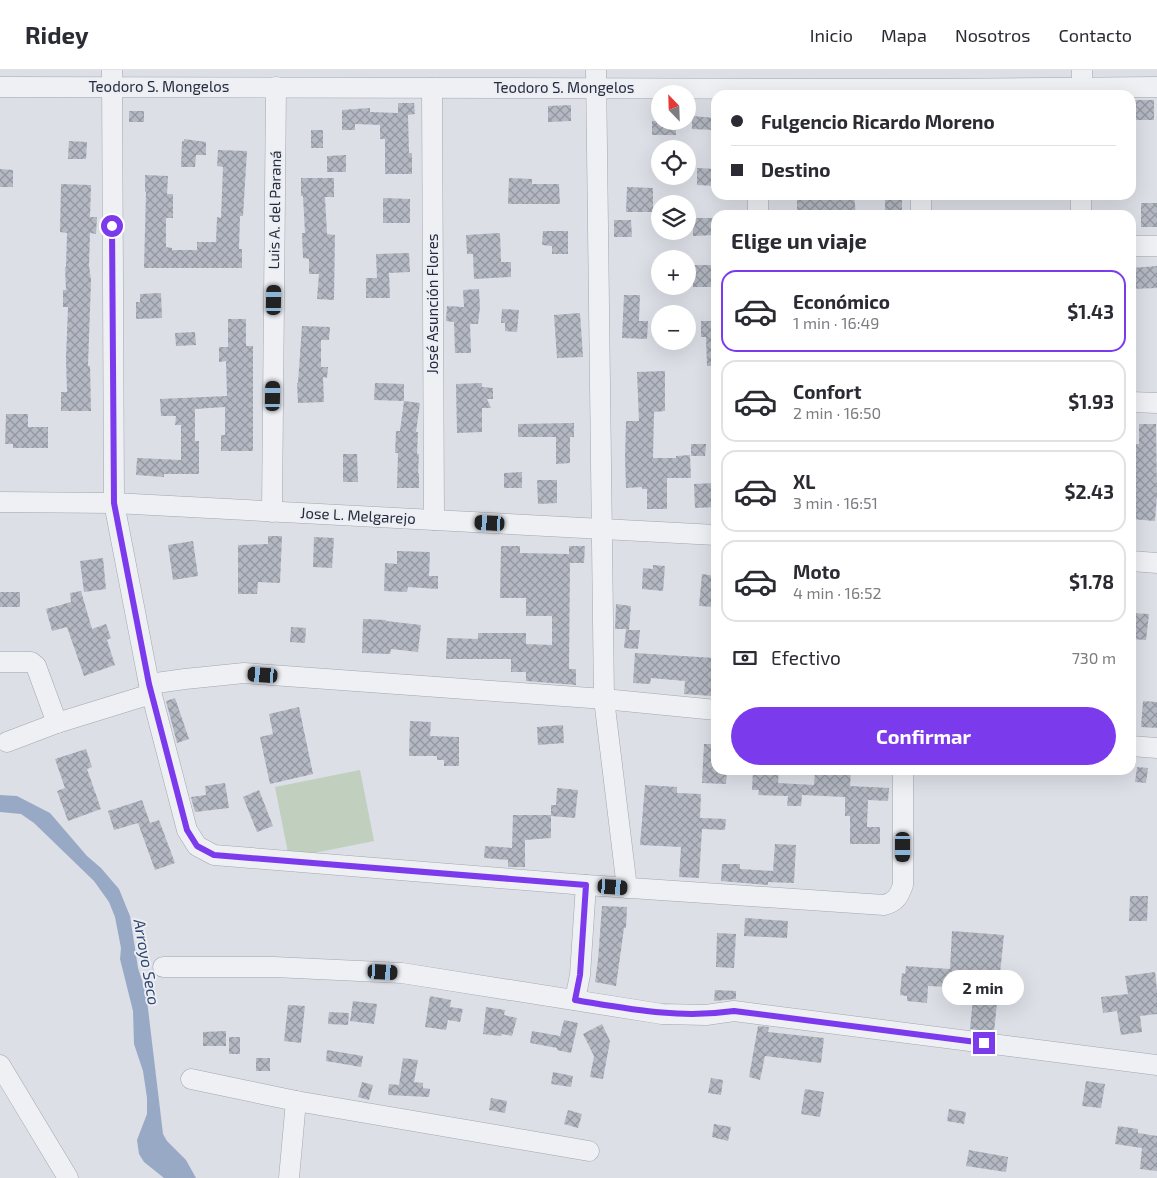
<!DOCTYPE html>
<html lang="es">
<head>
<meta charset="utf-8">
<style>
  body { margin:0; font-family:"Exo 2",sans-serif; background:#f7f7f7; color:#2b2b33; height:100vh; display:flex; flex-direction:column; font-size:19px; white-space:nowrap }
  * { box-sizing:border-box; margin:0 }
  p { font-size:16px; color:#7c7c81 }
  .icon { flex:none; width:28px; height:28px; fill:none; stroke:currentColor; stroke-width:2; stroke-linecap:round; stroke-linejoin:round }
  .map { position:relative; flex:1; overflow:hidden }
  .details { position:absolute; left:711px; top:140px; width:425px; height:565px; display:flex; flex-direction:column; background:#fff; border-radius:15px; box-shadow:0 5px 20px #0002 }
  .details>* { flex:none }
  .hud { position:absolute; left:711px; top:20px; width:425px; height:110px; border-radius:15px; box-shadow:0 5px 20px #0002; display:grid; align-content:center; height:110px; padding:0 20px; background:#fff }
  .needle { width:32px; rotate:337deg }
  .controls { position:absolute; left:651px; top:15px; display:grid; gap:10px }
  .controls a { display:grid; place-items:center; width:45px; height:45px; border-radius:50%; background:#fff; box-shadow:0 5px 20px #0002; font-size:25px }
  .end { position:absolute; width:22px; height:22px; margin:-11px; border:6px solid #7c3aed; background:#fff; box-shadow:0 0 0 2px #fff }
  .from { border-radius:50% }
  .bubble { position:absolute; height:35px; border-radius:18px; background:#fff; box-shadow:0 5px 20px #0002; font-size:16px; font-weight:700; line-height:35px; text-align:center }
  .car { position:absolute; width:15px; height:30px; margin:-15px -8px; border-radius:6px; box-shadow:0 0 4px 1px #0007; background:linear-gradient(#222 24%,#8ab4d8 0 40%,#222 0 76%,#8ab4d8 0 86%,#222 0) }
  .hud b { display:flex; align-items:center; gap:18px; height:48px; font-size:19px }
  .hud b+b { border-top:1px solid #e1e1e2 }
  .hud i { width:12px; height:12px; background:#2b2b33 }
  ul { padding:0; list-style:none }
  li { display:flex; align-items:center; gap:15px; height:82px; margin:0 10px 8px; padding:0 10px; border:2px solid #e1e1e2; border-radius:15px }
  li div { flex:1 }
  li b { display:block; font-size:19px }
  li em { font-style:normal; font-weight:700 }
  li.on { border-color:#7c3aed }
  li>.icon { width:45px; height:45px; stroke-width:1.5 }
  h2 { padding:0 20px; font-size:22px; line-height:60px }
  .pay { display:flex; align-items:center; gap:12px; height:55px; padding:0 20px; font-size:19px }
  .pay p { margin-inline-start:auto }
  .primary-button { display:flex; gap:10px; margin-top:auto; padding:10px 20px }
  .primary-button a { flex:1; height:58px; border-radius:30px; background:#7c3aed; color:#fff; font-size:20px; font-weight:700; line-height:58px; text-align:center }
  header { display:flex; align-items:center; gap:30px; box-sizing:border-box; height:70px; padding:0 25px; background:#fff; border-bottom:1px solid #e1e1e2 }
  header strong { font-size:24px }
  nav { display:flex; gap:28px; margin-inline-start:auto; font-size:18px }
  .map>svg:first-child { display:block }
  .garden { fill:#c0cfbe }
  .water { fill:#98a9c5 }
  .building { fill:url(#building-cross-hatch) }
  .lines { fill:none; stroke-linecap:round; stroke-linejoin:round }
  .minor-casing { stroke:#a2a6af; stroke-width:21 }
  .minor { stroke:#eff0f4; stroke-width:20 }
  .route { stroke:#7c3aed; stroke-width:6 }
  .labels { text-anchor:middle; stroke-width:4; stroke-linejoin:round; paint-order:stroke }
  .street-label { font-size:15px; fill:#272c3b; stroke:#ebeef4 }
  .water-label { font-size:16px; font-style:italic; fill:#32466d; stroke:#ebeef4 }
</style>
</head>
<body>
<header>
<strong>Ridey</strong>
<nav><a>Inicio</a><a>Mapa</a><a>Nosotros</a><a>Contacto</a></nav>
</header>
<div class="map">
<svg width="1157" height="1108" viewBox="0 0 1157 1108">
  <defs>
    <pattern id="building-cross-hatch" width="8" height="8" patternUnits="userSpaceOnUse" patternTransform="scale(1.25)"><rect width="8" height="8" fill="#b4b8c2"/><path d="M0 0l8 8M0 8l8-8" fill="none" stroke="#92969f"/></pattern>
  </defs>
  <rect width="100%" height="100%" fill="#dcdfe6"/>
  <polygon class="garden" points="360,700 374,771 289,788 275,717"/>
  <polygon class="water" points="0,725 17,726 50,743 87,786 101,798 119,819 130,846 138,898 146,922 163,1064 167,1071 186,1090 196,1108 164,1108 144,1092 139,1084 137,1070 147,1044 147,1028 143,1001 134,974 133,941 120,889 121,878 115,847 109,832 94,811 34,753 21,744 0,742"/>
  <g class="building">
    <polygon points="1135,30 1154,30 1154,50 1136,50"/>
    <polygon points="398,33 414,33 415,44 408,45 409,83 412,83 412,104 385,104 385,69 380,69 380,55 355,54 355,60 342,60 342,40 370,38 370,42 398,43"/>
    <polygon points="571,35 571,51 548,52 548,36"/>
    <rect x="129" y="41" width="15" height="11"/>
    <polygon points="692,46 716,48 716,60 692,59"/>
    <rect x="652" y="51" width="24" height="14"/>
    <rect x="311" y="60" width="12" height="18"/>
    <polygon points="184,69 206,72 206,85 196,85 195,97 181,97 182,71 184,71"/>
    <polygon points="69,71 87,72 86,89 68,89"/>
    <polygon points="218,80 247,81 243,146 240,146 239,179 242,179 242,198 144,198 146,122 145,122 145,105 168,106 167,124 173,124 173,148 166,148 166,177 172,178 172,180 197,180 197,172 216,172 217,147 221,148 223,97 217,96"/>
    <polygon points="346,85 346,102 327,102 327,86"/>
    <polygon points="697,98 716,99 716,116 697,115"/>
    <polygon points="0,99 13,100 13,117 0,117"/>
    <polygon points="301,108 334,108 334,127 325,127 327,164 335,165 334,230 317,229 319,204 309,204 309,189 303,188 302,163 305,163 303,126 301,126"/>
    <polygon points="509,108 532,109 532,114 559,114 560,134 508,134"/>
    <polygon points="61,114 91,115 90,147 97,147 96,164 90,163 89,196 91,210 88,296 90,296 91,341 61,341 61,322 67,322 66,288 68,237 63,237 63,220 66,220 65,197 66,197 67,163 60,162"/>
    <polygon points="627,117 653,118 653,142 626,142"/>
    <polygon points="854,125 856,145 797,145 797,127"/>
    <rect x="885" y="125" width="17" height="20"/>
    <polygon points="383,128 410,129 410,153 383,153"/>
    <rect x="1141" y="133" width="16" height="24"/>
    <polygon points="693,148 716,148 716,165 693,166"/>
    <polygon points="614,150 631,150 632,167 614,167"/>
    <polygon points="543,161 568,161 568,184 552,184 552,176 542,175"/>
    <polygon points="500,163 501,192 511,192 511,207 474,209 473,184 467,184 466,165"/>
    <polygon points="409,183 410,202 389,203 390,228 366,228 366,208 377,208 376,184"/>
    <rect x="693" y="195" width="23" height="22"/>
    <polygon points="1157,196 1157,218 1131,219 1131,198"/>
    <polygon points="479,219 480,237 478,254 470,254 471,283 455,283 454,252 446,251 447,236 464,237 463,220"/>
    <polygon points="161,223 162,248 136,249 136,232 140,232 140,224"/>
    <polygon points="624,225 640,225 639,251 648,251 647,269 622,268"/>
    <polygon points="502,239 519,240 517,262 505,261 505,253 501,253"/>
    <polygon points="580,243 583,287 557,288 554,245"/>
    <polygon points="228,249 246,249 246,276 253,276 253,381 221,381 221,365 225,365 225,337 195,339 195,371 199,371 199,404 164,404 164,407 136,405 137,388 181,390 181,355 175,355 176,346 161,346 160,329 227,326 226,291 219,292 219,277 228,277"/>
    <polygon points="701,251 716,251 716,296 707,296 706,267 701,267"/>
    <polygon points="302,256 330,257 329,270 321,270 321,297 328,297 327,308 323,307 324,332 298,333 297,313 298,313"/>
    <polygon points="195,262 196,275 176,276 175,263"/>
    <polygon points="665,301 665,341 654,342 653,388 676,388 676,386 690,385 691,408 667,408 667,439 647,439 647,419 642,419 642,417 626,418 625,388 626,351 639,351 637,302"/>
    <polygon points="375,313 404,314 404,331 374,330"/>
    <polygon points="482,313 482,317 493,318 493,329 487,329 491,338 482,338 482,362 457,363 456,314"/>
    <polygon points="404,331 420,333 416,362 418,362 417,384 419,384 418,403 419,403 419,418 397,418 398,383 395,383 396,361 400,361"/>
    <polygon points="6,344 28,344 28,357 48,357 48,378 13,378 13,374 5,374"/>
    <polygon points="574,353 574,367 570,367 570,393 556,394 556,367 518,367 518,354"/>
    <polygon points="1139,354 1156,354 1157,425 1155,451 1131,449 1131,374 1139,374"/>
    <polygon points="691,374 706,374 705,386 691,386"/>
    <polygon points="343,384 357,384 358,412 343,412"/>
    <polygon points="522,402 522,418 504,418 504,403"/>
    <polygon points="537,410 557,410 557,433 538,434"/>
    <polygon points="714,413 716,437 695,438 694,414"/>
    <polygon points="268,466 282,466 280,513 258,512 257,524 238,524 238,475 268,474"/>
    <polygon points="314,467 334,468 332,498 313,497"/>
    <polygon points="193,471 198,506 173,510 168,475"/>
    <polygon points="501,476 520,476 520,483 569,484 569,476 585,476 584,493 570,493 569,599 576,599 576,615 526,611 526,602 511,602 511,589 446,589 447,568 478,569 478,563 526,563 526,574 552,575 552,546 526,546 526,528 500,528"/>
    <polygon points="397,481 430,482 429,506 438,506 438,519 408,517 407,522 384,521 385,493 397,494"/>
    <polygon points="103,488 106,519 84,522 80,491"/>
    <polygon points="653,495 665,496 663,521 642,519 643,498 653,499"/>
    <polygon points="702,504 716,506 716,537 699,536"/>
    <polygon points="81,521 92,559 106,554 111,568 107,570 115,595 84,606 67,557 52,561 46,539 71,532 70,523"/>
    <rect x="0" y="522" width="20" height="15"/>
    <polygon points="616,534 631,536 629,560 640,560 638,579 624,578 626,559 615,559"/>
    <polygon points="1131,543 1149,544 1146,570 1131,569"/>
    <polygon points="363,549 386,550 386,551 421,555 418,582 391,579 390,584 362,583"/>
    <polygon points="291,557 306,558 305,573 290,572"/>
    <polygon points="635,583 715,588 712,626 684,624 685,611 651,608 650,614 633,613"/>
    <polygon points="175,628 189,669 177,673 166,631"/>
    <polygon points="1143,631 1157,632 1157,658 1141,657"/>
    <polygon points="299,637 313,704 270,714 260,667 273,664 269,644"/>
    <polygon points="410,651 431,652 430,666 459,667 459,696 444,696 444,690 437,690 437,686 409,686"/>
    <polygon points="563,655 564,673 538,675 537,657"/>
    <polygon points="704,674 716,674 716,700 727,700 726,714 702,713"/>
    <polygon points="86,679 92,697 87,699 101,739 68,751 57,721 65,718 55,689"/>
    <polygon points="1137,697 1148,698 1146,713 1135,712"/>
    <polygon points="753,700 779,700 778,713 814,715 815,700 851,700 850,716 889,718 888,731 868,730 867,757 880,757 880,774 850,774 850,746 845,746 845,727 802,725 801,736 787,736 788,726 758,725 759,720 752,720"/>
    <polygon points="225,713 229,738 195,742 191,727 206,725 205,716"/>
    <polygon points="645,715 677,717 677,723 701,724 700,748 726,749 725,760 702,759 699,808 679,807 681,777 640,775"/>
    <polygon points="557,718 578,720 575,748 551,746 551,735 556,735"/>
    <polygon points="259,720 273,756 257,762 243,727"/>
    <polygon points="142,730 150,753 159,750 175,793 155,800 138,753 114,760 108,741"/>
    <polygon points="513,745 551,745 551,768 525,770 525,797 508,797 508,790 484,788 485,776 512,778"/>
    <polygon points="775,774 796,775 794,813 768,812 768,815 721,811 722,794 740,794 740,799 773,801"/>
    <polygon points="1130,826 1148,826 1147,851 1129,851"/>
    <polygon points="602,836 627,837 626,858 624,858 616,916 595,912 598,890"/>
    <polygon points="745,848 788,851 787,868 744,866"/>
    <polygon points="952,861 1004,865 994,962 970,959 974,918 928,916 927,933 907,931 907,926 900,925 902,903 905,904 906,896 950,899"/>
    <polygon points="717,863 736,864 734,898 716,897"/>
    <polygon points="1155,902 1157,920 1157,944 1140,946 1142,962 1121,965 1117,941 1103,943 1101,927 1128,924 1125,906"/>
    <polygon points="715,920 736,921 736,929 714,931"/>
    <polygon points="430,926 451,930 450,937 463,939 460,952 448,950 446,960 425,957"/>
    <polygon points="353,931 377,934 374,954 350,951"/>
    <polygon points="288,935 305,936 301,973 284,971"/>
    <polygon points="486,937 505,940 504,945 517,948 512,966 502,964 501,966 483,964"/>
    <polygon points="329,942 349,943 348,955 328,954"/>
    <polygon points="564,950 578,953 571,983 557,980 557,978 530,973 532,961 560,966"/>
    <polygon points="602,954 610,971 603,1009 590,1007 594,986 583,964"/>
    <polygon points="758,956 769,957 768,962 824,968 821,993 765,986 760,1010 749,1007"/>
    <polygon points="226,961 226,976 203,976 203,962"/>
    <rect x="229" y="967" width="11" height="17"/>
    <polygon points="327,980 363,986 361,997 326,991"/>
    <rect x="256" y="988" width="14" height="13"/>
    <polygon points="403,988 418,990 414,1012 423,1013 423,1018 430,1019 429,1027 388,1025 389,1014 399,1015"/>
    <polygon points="553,1002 573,1006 571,1017 551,1014"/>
    <polygon points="711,1008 723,1010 721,1025 708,1023"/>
    <polygon points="1086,1011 1105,1014 1101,1038 1082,1036"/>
    <polygon points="362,1012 373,1015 369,1030 358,1027"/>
    <polygon points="805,1019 824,1022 820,1047 801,1044"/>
    <polygon points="491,1028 507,1031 505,1043 489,1040"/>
    <polygon points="949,1039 966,1042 964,1054 947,1051"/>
    <polygon points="568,1040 582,1044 578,1058 564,1054"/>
    <polygon points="714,1054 731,1057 728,1071 712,1067"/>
    <polygon points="1118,1056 1138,1059 1138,1063 1157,1066 1157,1101 1140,1099 1142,1078 1115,1074"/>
    <polygon points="969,1080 1008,1087 1006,1102 966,1096"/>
  </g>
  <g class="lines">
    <defs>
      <g id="minor">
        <path d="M112,0L114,433L149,614L187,760L197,776L214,785L586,815L884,835C896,832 899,826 903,815V700"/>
        <polyline points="596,0 604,629 627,818"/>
        <polyline points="0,17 918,19 1157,17"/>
        <polyline points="432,18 434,450"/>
        <polyline points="1082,25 1082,0"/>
        <polyline points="921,125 921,145"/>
        <polyline points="758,145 758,125"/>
        <polyline points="1081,145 1081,125"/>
        <polyline points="1131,176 1157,176"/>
        <polyline points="1131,332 1157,333"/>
        <polyline points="0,432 114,433 716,465"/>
        <polyline points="272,442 276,17"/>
        <polyline points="1131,491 1157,493"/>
        <polyline points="0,592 31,592 36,596 57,653"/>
        <polyline points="149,614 185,609 244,603 604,629 716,640"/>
        <polyline points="7,672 57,653 151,624"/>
        <polyline points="1131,676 1157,678"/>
        <polyline points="163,897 274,897 402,903 662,944 706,945 734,941 1157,995"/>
        <polyline points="575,930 580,905 586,815"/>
        <polyline points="0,995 68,1108"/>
        <polyline points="191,1009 296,1031 589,1081"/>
        <polyline points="289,1108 296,1031"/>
      </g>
    </defs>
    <use href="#minor" class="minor-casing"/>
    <use href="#minor" class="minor"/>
  </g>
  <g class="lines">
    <path class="route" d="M112,156L114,433L149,614L187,760L197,776L214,785L586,815L580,905L575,930C630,939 678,949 734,941L984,973"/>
  </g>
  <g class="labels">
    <g class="street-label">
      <text x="159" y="22">Teodoro S. Mongelos</text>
      <text x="564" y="23">Teodoro S. Mongelos</text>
      <text transform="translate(275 140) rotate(-89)" y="5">Luis A. del Paraná</text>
      <text transform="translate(433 234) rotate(-90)" y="5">José Asunción Flores</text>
      <text transform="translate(358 446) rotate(3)" y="5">Jose L. Melgarejo</text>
    </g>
    <g class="water-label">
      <text transform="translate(147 892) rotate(80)" y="6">Arroyo Seco</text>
    </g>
  </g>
</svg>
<div class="controls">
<a><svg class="needle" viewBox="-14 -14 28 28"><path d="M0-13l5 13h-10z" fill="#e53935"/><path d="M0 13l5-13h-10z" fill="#7c7c81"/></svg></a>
<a><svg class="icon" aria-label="locate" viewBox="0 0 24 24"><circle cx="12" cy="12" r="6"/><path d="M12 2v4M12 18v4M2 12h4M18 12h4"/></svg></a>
<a><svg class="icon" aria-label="layers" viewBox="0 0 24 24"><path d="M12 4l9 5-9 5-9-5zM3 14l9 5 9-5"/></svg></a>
<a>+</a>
<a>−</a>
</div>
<i class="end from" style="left:112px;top:156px"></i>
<i class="end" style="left:984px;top:973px"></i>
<div class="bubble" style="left:942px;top:900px;width:82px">2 min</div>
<i class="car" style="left:274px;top:230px;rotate:1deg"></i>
<i class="car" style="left:273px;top:326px;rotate:1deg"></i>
<i class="car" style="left:490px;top:453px;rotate:273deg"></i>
<i class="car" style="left:263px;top:605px;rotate:274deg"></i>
<i class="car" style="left:903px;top:777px;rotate:180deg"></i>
<i class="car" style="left:613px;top:817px;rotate:94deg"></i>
<i class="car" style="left:383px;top:902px;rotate:93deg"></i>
<div class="hud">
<b><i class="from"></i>Fulgencio Ricardo Moreno</b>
<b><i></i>Destino</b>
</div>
<section class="details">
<h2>Elige un viaje</h2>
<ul>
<li class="on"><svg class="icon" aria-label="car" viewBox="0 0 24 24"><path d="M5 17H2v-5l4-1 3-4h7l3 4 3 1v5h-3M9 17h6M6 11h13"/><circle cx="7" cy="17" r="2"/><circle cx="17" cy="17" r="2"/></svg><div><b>Económico</b><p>1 min · 16:49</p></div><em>$1.43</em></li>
<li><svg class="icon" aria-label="car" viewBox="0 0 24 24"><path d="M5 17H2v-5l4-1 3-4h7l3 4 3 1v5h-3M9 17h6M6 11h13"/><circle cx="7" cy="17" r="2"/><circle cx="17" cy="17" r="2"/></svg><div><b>Confort</b><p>2 min · 16:50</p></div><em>$1.93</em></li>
<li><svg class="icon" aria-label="car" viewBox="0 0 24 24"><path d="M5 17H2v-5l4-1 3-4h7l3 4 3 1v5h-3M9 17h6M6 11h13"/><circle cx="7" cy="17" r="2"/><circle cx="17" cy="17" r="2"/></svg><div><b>XL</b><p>3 min · 16:51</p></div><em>$2.43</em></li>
<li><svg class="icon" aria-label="car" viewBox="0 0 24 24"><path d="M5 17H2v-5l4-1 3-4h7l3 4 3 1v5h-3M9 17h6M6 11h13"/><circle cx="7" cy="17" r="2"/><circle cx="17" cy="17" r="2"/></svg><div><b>Moto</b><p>4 min · 16:52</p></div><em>$1.78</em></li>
</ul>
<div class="pay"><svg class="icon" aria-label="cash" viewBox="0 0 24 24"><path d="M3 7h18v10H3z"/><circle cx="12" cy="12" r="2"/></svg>Efectivo<p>730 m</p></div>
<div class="primary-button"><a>Confirmar</a></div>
</section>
</div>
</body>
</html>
